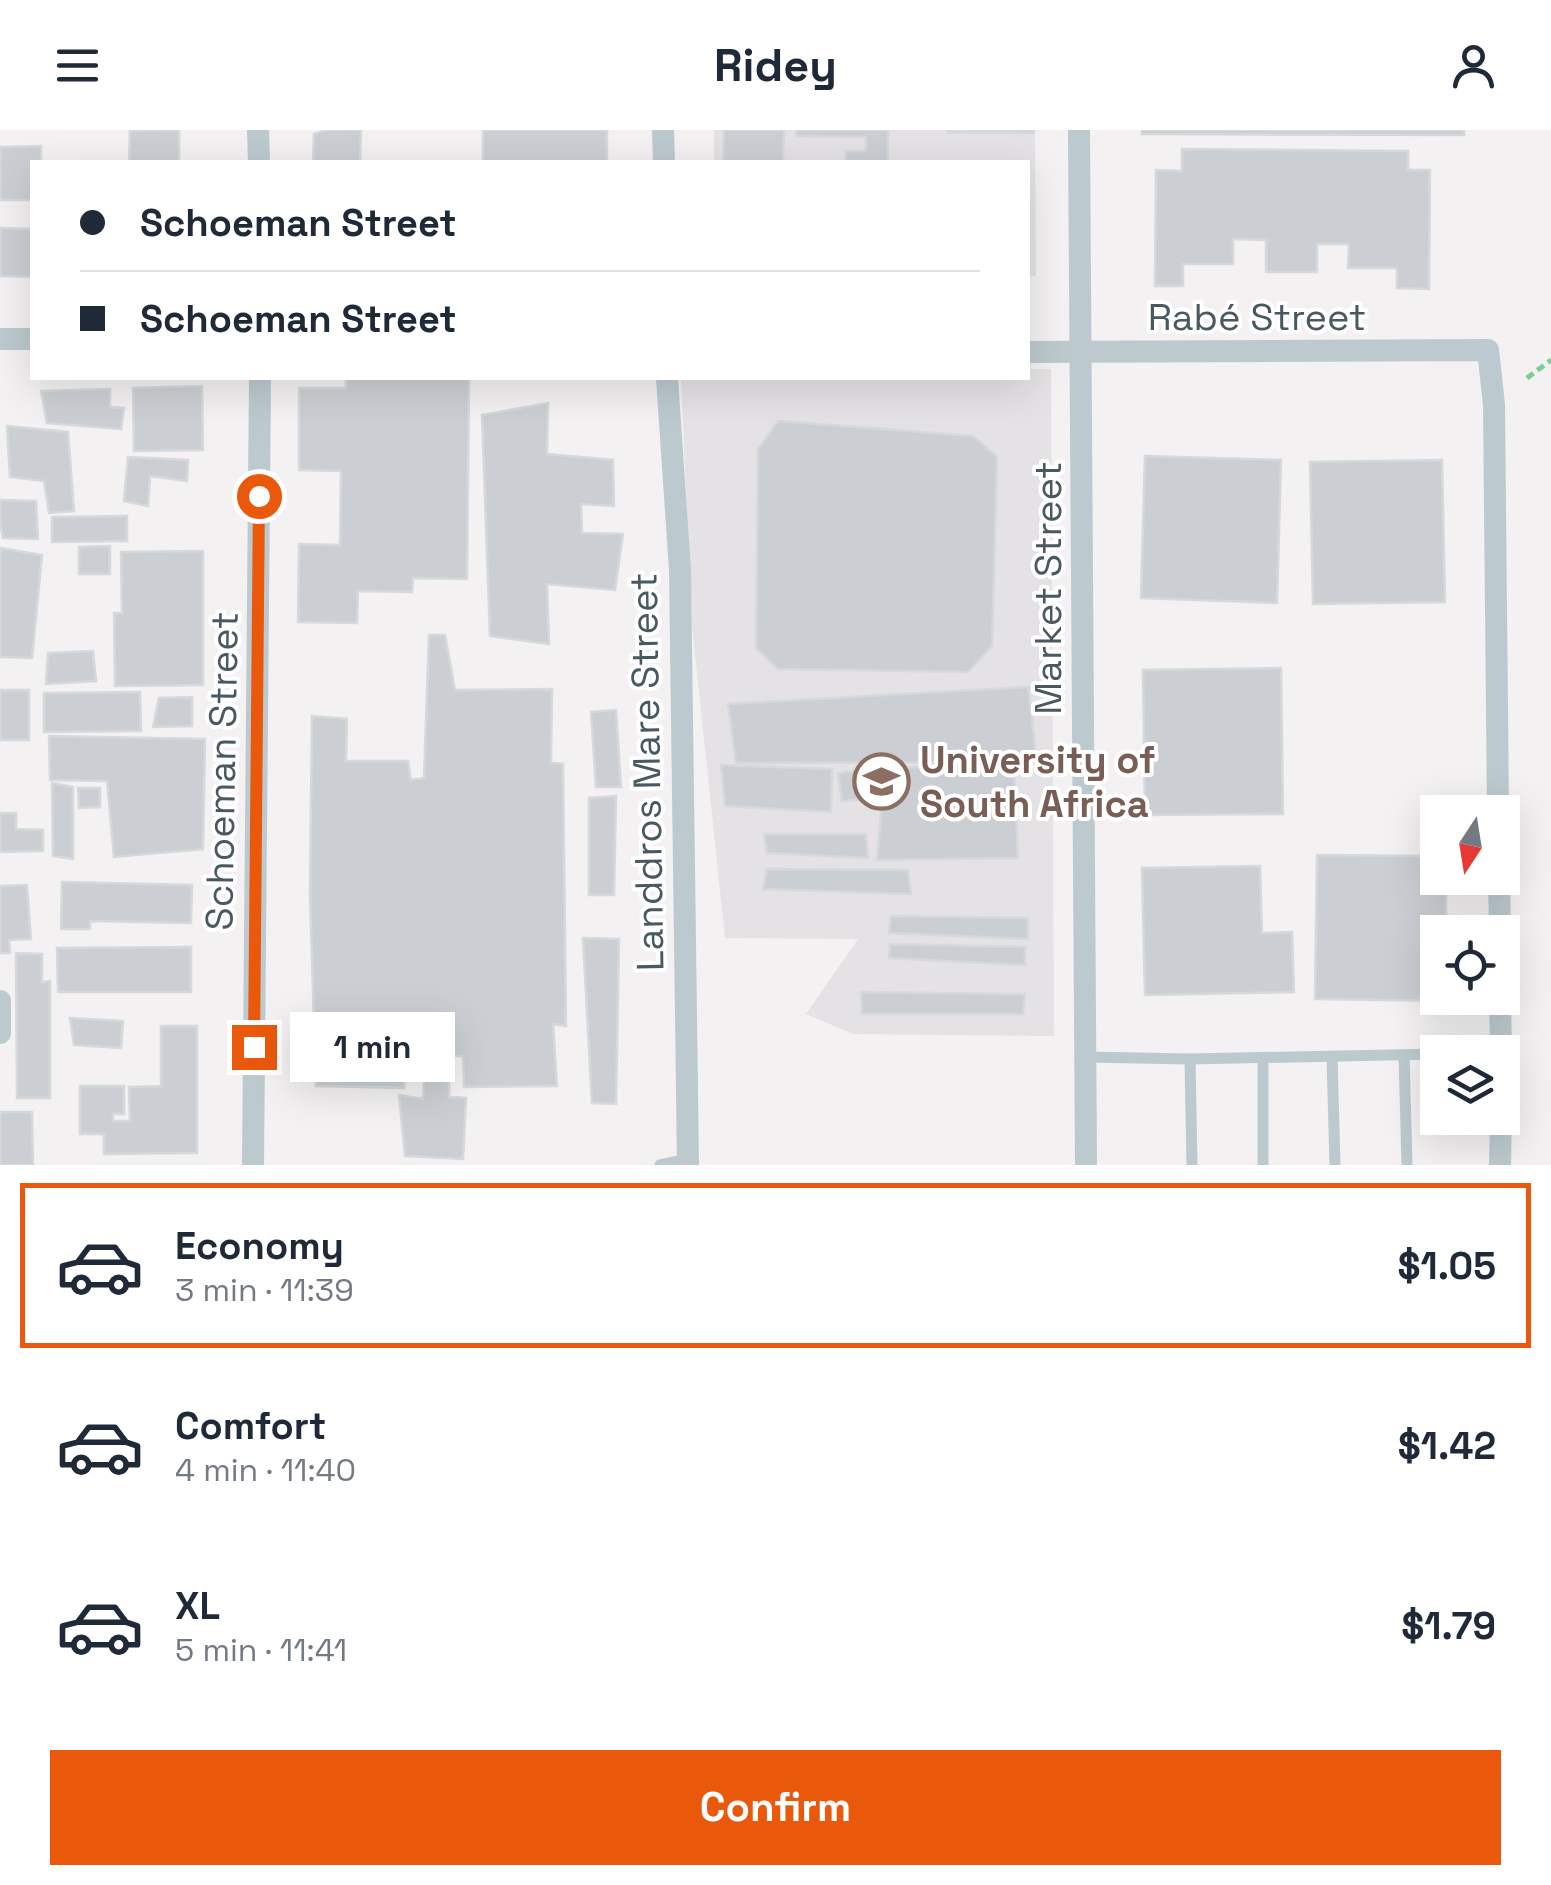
<!DOCTYPE html>
<html lang="en">
<head>
<meta charset="utf-8">
<style>
  body { margin:0; font-family:"Space Grotesk",sans-serif; background:#f6f6f7; color:#1f2937; height:100vh; display:flex; flex-direction:column; font-size:38px; white-space:nowrap }
  * { box-sizing:border-box; margin:0 }
  p { font-size:32px; color:#747a83 }
  .icon { flex:none; width:55px; height:55px; fill:none; stroke:currentColor; stroke-width:2; stroke-linecap:round; stroke-linejoin:round }
  .map { position:relative; height:1035px; overflow:hidden }
  .drawer { display:flex; flex-direction:column; background:#fff; flex:1 }
  .drawer>* { flex:none }
  .banner { position:absolute; left:30px; top:30px; width:1000px; height:220px; border-radius:0px; box-shadow:0 10px 40px #0002; display:grid; align-content:center; height:220px; padding:0 50px; background:#fff }
  .needle { width:65px; rotate:192deg }
  .buttons { position:absolute; left:1420px; top:665px; display:grid; gap:20px }
  .buttons a { display:grid; place-items:center; width:100px; height:100px; border-radius:0px; background:#fff; box-shadow:0 10px 40px #0002; font-size:50px }
  .end { position:absolute; width:45px; height:45px; margin:-22px; border:12px solid #ea580c; background:#fff; box-shadow:0 0 0 5px #fff }
  .from { border-radius:50% }
  .bubble { position:absolute; height:70px; border-radius:0px; background:#fff; box-shadow:0 10px 40px #0002; font-size:32px; font-weight:800; line-height:70px; text-align:center }
  .banner b { display:flex; align-items:center; gap:35px; height:95px; font-size:38px }
  .banner b+b { border-top:2px solid #e0e1e3 }
  .banner i { width:25px; height:25px; background:#1f2937 }
  ul { padding:18px 0 0; list-style:none }
  li { display:flex; align-items:center; gap:30px; height:165px; margin:0 20px 15px; padding:0 30px; border:5px solid transparent; border-radius:0px }
  li div { flex:1 }
  li b { display:block; font-size:38px }
  li em { font-style:normal; font-weight:800 }
  li.active { border-color:#ea580c }
  li>.icon { width:90px; height:90px; stroke-width:1.5 }
  .action { display:flex; gap:20px; margin-top:auto; padding:20px 50px }
  .action a { flex:1; height:115px; border-radius:0px; background:#ea580c; color:#fff; font-size:40px; font-weight:800; line-height:115px; text-align:center }
  header { display:flex; justify-content:space-between; align-items:center; height:130px; padding:0 50px; background:#fff; font-size:45px; font-weight:800 }
  .map>svg:first-child { display:block }
  .education { fill:#e4e2e4 }
  .building { fill:#cbcfd3; stroke:#d5d9dc; stroke-width:2.5 }
  .lines { fill:none; stroke-linecap:round; stroke-linejoin:round }
  .path { stroke:#77d091; stroke-width:5; stroke-dasharray:8 5; stroke-linecap:butt }
  .lane { stroke:#bcc9ce; stroke-width:11 }
  .street { stroke:#bcc9ce; stroke-width:22 }
  .route { stroke:#ea580c; stroke-width:12 }
  .labels { text-anchor:middle; stroke-width:8; stroke-linejoin:round; paint-order:stroke }
  .street-label { font-size:38px; fill:#48595f; stroke:#fff }
  .education-label { font-size:38px; font-weight:bold; fill:#785e54; stroke:#fff; text-anchor:start }
</style>
</head>
<body>
<header><svg class="icon" aria-label="menu" viewBox="0 0 24 24"><path d="M4 6h16M4 12h16M4 18h16"/></svg>Ridey<svg class="icon" aria-label="person" viewBox="0 0 24 24"><circle cx="12" cy="8" r="4"/><path d="M4 21q1-7 8-7t8 7"/></svg></header>
<div class="map">
<svg width="1551" height="1035" viewBox="0 0 1551 1035">
  <rect width="100%" height="100%" fill="#f3f1f2"/>
  <g class="education">
    <polygon points="714,0 1035,0 1036,146 1028,146 1028,32 714,32"/>
    <polygon points="1028,239 1051,239 1054,906 853,904 806,884 858,809 725,808 692,495 681,248 1028,248"/>
  </g>
  <g class="building">
    <polygon points="179,0 179,32 129,32 130,1"/>
    <polygon points="326,0 361,0 360,32 313,32 314,4"/>
    <rect x="483" y="0" width="124" height="32"/>
    <polygon points="724,0 784,0 783,32 723,32"/>
    <polygon points="796,0 888,0 888,32 846,32 846,21 866,21 866,7 796,6"/>
    <polygon points="948,0 1034,0 1034,3 948,2"/>
    <polygon points="1142,0 1464,0 1464,5 1142,4"/>
    <polygon points="41,16 41,32 32,32 32,70 0,70 0,17"/>
    <polygon points="1182,19 1408,21 1408,40 1430,40 1429,159 1397,158 1397,138 1348,138 1349,114 1317,114 1317,142 1266,142 1266,110 1233,109 1233,134 1183,134 1183,156 1155,156 1156,40 1182,41"/>
    <polygon points="0,98 32,99 32,147 0,146"/>
    <polygon points="346,248 469,248 467,449 413,448 412,462 358,461 357,493 298,492 299,414 340,415 341,341 299,340 299,258 346,258"/>
    <polygon points="202,256 203,320 134,321 133,258"/>
    <polygon points="110,259 110,277 124,278 121,299 47,293 41,261"/>
    <polygon points="548,273 547,324 613,330 614,376 581,374 582,403 623,404 615,460 547,454 549,514 490,506 482,285"/>
    <polygon points="778,291 973,306 997,327 992,516 968,542 778,539 756,518 758,319"/>
    <polygon points="7,296 68,302 74,381 49,383 44,351 10,347"/>
    <polygon points="1145,326 1281,330 1277,473 1141,468"/>
    <polygon points="128,327 188,330 187,351 150,346 148,376 124,371"/>
    <polygon points="1442,330 1445,472 1313,474 1310,332"/>
    <polygon points="0,370 36,371 38,409 3,408 0,392"/>
    <polygon points="127,386 127,411 52,412 52,387"/>
    <polygon points="110,416 110,444 79,444 79,417"/>
    <polygon points="0,418 42,425 32,528 0,527"/>
    <polygon points="203,421 203,555 115,556 114,483 122,483 121,422"/>
    <polygon points="429,505 445,505 455,560 552,559 551,633 563,634 566,896 553,894 557,956 464,957 463,926 449,926 449,967 466,968 463,1029 405,1026 399,965 423,969 426,925 407,921 404,958 316,956 310,765 312,586 347,589 346,631 408,631 411,650 424,648"/>
    <polygon points="93,521 96,551 46,554 48,523"/>
    <polygon points="1281,538 1283,684 1145,685 1143,540"/>
    <polygon points="1028,557 1037,632 736,633 728,574"/>
    <rect x="0" y="560" width="29" height="50"/>
    <polygon points="140,562 141,601 44,602 44,563"/>
    <polygon points="192,567 192,596 153,597 159,568"/>
    <polygon points="616,580 621,657 596,657 591,582"/>
    <polygon points="49,606 205,609 203,719 114,727 107,651 50,650"/>
    <polygon points="721,635 832,639 831,682 725,676"/>
    <polygon points="903,637 1014,638 1018,728 877,730 883,661 906,659"/>
    <polygon points="864,640 867,669 842,671 838,643"/>
    <polygon points="52,653 73,657 73,729 53,726"/>
    <polygon points="78,658 100,658 100,677 79,678"/>
    <polygon points="616,666 614,765 589,765 589,668"/>
    <polygon points="0,683 16,683 16,699 43,700 43,721 0,722"/>
    <polygon points="764,704 866,704 868,728 767,723"/>
    <polygon points="1317,725 1438,726 1438,748 1446,748 1446,802 1438,802 1438,868 1445,868 1445,871 1315,869"/>
    <polygon points="1260,736 1262,803 1292,802 1294,862 1145,865 1142,738"/>
    <polygon points="767,739 908,740 911,764 763,759"/>
    <polygon points="62,752 192,755 191,793 90,791 90,799 61,799"/>
    <polygon points="27,755 31,809 9,810 10,823 0,823 0,756"/>
    <polygon points="891,786 1028,788 1028,809 889,803"/>
    <polygon points="583,808 619,809 616,974 592,973"/>
    <polygon points="890,814 1025,817 1025,835 889,828"/>
    <polygon points="191,817 191,862 58,862 57,818"/>
    <polygon points="16,823 42,824 42,852 50,851 50,968 17,968"/>
    <polygon points="861,862 1025,864 1023,884 862,884"/>
    <polygon points="70,888 123,891 121,918 74,915"/>
    <polygon points="161,896 197,896 197,1023 104,1024 104,1004 80,1004 80,956 124,956 124,984 113,984 113,991 130,991 129,957 161,956"/>
    <polygon points="0,982 32,982 33,1035 0,1035"/>
  </g>
  <g class="lines">
    <polyline class="path" points="1527,248 1551,230"/>
    <g class="lane">
      <polyline points="1404,925 1407,1035"/>
      <polyline points="1085,927 1190,929 1438,924"/>
      <polyline points="1332,927 1335,1035"/>
      <polyline points="1190,929 1192,1035"/>
      <polyline points="660,1035 688,1029"/>
      <polyline points="1263,1035 1263,928"/>
    </g>
    <g class="street">
      <polyline points="258,0 259,32"/>
      <polyline points="663,0 664,32"/>
      <polyline points="1079,0 1086,1035"/>
      <polyline points="0,209 32,209"/>
      <polyline points="1028,222 1488,220 1494,275 1498,682"/>
      <polyline points="667,248 680,440 688,1035"/>
      <polyline points="1499,748 1500,802"/>
      <polyline points="1500,868 1501,922"/>
      <polyline points="0,871 0,903"/>
      <polyline points="253,1035 260,248"/>
      <polyline points="1500,1035 1501,988"/>
    </g>
  </g>
  <g class="lines">
    <polyline class="route" points="254,917 259,366"/>
  </g>
  <defs>
    <symbol id="university-ring" viewBox="-11 -11 22 22"><circle r="9.5" fill="#fff" stroke="#8d6e63" stroke-width="1.5"/><path d="M0-5L7-2L0 1L-7-2ZM-4 1L0 2.5L4 1V4Q0 6-4 4Z" fill="#8d6e63"/></symbol>
  </defs>
  <g fill-rule="evenodd">
    <use href="#university-ring" x="850" y="620" width="63" height="63"/>
  </g>
  <g class="labels">
    <g class="street-label">
      <text x="1257" y="200">Rabé Street</text>
      <text transform="translate(1048 458) rotate(-90)" y="13">Market Street</text>
      <text transform="translate(222 641) rotate(-89)" y="13">Schoeman Street</text>
      <text transform="translate(647 642) rotate(-91)" y="13">Landdros Mare Street</text>
    </g>
    <g class="education-label">
      <text x="920" y="643">University of<tspan x="920" dy="44">South Africa</tspan></text>
    </g>
  </g>
</svg>
<div class="buttons">
<a><svg class="needle" viewBox="-14 -14 28 28"><path d="M0-13l5 13h-10z" fill="#e53935"/><path d="M0 13l5-13h-10z" fill="#747a83"/></svg></a>
<a><svg class="icon" aria-label="locate" viewBox="0 0 24 24"><circle cx="12" cy="12" r="6"/><path d="M12 2v4M12 18v4M2 12h4M18 12h4"/></svg></a>
<a><svg class="icon" aria-label="layers" viewBox="0 0 24 24"><path d="M12 4l9 5-9 5-9-5zM3 14l9 5 9-5"/></svg></a>
</div>
<i class="end from" style="left:259px;top:366px"></i>
<i class="end" style="left:254px;top:917px"></i>
<div class="bubble" style="left:290px;top:882px;width:165px">1 min</div>
<div class="banner">
<b><i class="from"></i>Schoeman Street</b>
<b><i></i>Schoeman Street</b>
</div>
</div>
<section class="drawer">
<ul>
<li class="active"><svg class="icon" aria-label="car" viewBox="0 0 24 24"><path d="M5 17H2v-5l4-1 3-4h7l3 4 3 1v5h-3M9 17h6M6 11h13"/><circle cx="7" cy="17" r="2"/><circle cx="17" cy="17" r="2"/></svg><div><b>Economy</b><p>3 min · 11:39</p></div><em>$1.05</em></li>
<li><svg class="icon" aria-label="car" viewBox="0 0 24 24"><path d="M5 17H2v-5l4-1 3-4h7l3 4 3 1v5h-3M9 17h6M6 11h13"/><circle cx="7" cy="17" r="2"/><circle cx="17" cy="17" r="2"/></svg><div><b>Comfort</b><p>4 min · 11:40</p></div><em>$1.42</em></li>
<li><svg class="icon" aria-label="car" viewBox="0 0 24 24"><path d="M5 17H2v-5l4-1 3-4h7l3 4 3 1v5h-3M9 17h6M6 11h13"/><circle cx="7" cy="17" r="2"/><circle cx="17" cy="17" r="2"/></svg><div><b>XL</b><p>5 min · 11:41</p></div><em>$1.79</em></li>
</ul>
<div class="action"><a>Confirm</a></div>
</section>
</body>
</html>
